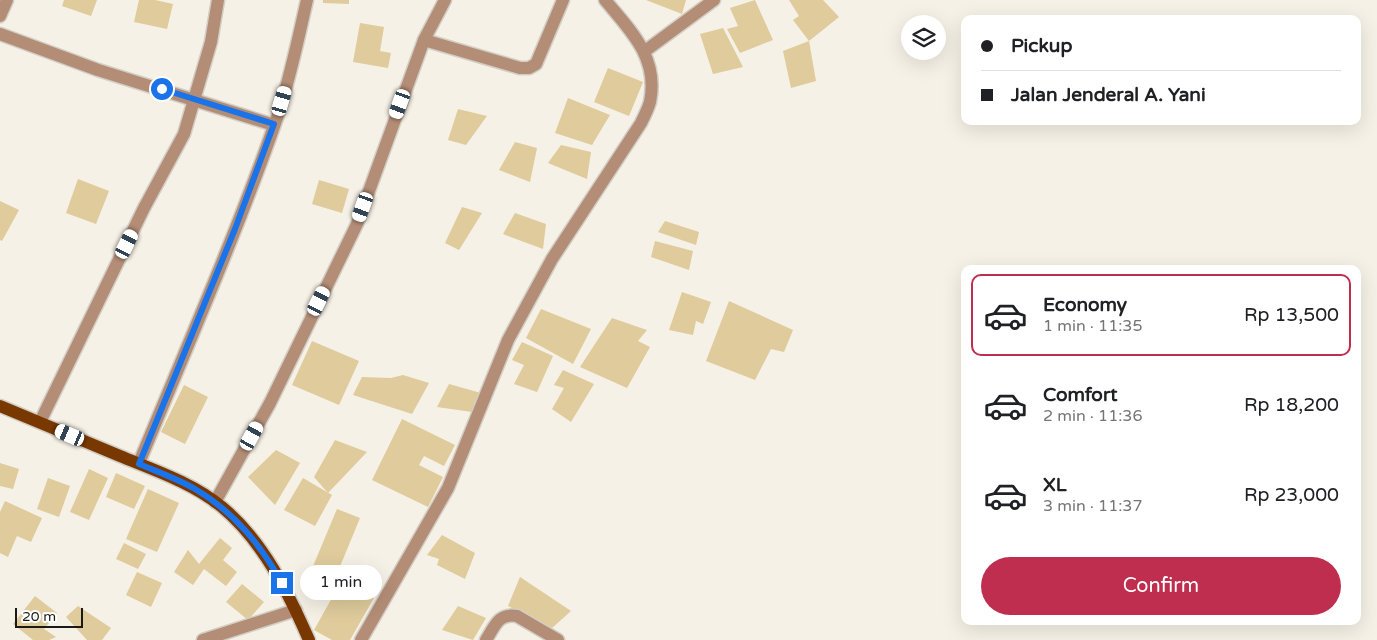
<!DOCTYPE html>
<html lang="en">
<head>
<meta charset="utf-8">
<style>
  body { margin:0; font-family:"Varela Round",sans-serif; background:#f6f6f6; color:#202124; height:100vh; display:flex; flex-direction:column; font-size:19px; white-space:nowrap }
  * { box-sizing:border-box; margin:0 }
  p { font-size:16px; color:#757577 }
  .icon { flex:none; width:28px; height:28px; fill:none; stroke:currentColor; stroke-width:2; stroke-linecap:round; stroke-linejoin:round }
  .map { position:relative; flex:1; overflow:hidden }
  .drawer { position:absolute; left:961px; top:265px; width:400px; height:360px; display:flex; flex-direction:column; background:#fff; border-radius:10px; box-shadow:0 5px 20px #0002 }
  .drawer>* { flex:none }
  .banner { position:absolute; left:961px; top:15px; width:400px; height:110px; border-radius:10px; box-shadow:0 5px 20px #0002; display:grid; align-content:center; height:110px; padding:0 20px; background:#fff }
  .fabs { position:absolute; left:901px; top:15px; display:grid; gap:10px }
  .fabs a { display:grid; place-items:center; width:45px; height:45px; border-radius:50%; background:#fff; box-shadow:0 5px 20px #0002; font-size:25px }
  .scale { position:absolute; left:15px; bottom:12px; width:68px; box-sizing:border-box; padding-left:5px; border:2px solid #1b1915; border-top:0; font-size:14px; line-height:18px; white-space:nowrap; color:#1b1915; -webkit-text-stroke:4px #fff; paint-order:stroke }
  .end { position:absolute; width:22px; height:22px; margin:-11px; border:6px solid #1a73e8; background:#fff; box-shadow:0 0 0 2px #fff }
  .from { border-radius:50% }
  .bubble { position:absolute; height:35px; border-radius:18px; background:#fff; box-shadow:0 5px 20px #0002; font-size:16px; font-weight:600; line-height:35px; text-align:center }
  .car { position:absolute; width:15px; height:30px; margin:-15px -8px; border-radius:6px; box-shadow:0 0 4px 1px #0007; background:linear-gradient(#fff 24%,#345 0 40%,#fff 0 76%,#345 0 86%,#fff 0) }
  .banner b { display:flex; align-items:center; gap:18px; height:48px; font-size:19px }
  .banner b+b { border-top:1px solid #e0e0e0 }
  .banner i { width:12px; height:12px; background:#202124 }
  ul { padding:9px 0 0; list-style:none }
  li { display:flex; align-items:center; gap:15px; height:82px; margin:0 10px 8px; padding:0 10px; border:2px solid transparent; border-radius:10px }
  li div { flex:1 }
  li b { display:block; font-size:19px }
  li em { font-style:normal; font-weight:600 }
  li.current { border-color:#bf2e4f }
  li>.icon { width:45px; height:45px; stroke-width:1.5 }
  .button { display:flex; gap:10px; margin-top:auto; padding:10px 20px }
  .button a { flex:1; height:58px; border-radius:30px; background:#bf2e4f; color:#fff; font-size:20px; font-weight:600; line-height:58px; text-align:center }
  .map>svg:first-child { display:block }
  .building { fill:#dfcb9b }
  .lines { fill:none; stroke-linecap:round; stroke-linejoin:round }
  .minor-casing { stroke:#d3cec5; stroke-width:15 }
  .major-casing { stroke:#d3cec5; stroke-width:15 }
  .minor { stroke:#b38d76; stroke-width:12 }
  .major { stroke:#793800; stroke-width:12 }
  .route { stroke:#1a73e8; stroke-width:6 }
</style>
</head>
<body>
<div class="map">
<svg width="1377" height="640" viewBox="0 0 1377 640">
  <rect width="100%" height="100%" fill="#f6f1e6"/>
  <g class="building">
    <polygon points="64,0 97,0 91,16 62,6"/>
    <polygon points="139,0 155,0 173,4 167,29 134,22"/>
    <polygon points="323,0 349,0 349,4 323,3"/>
    <polygon points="646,0 686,0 682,14"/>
    <polygon points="755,0 773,40 740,53 727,29 738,26 730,8"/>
    <polygon points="789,0 823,0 839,17 809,41 793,20 799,16"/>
    <polygon points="360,23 384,27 380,51 391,53 388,68 353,62"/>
    <polygon points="723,28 743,67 713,74 700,34"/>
    <polygon points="809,41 816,81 791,88 783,51"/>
    <polygon points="608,68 643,82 629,116 594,102"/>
    <polygon points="568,98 610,115 592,145 555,133"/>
    <polygon points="458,109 487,116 466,145 448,140"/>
    <polygon points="515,142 537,148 530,182 499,170"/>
    <polygon points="561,145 591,152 587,179 548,163"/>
    <polygon points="78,179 109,191 96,224 66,213"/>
    <polygon points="319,180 349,189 342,213 312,204"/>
    <polygon points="0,201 19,210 2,241 0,240"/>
    <polygon points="462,207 482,213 459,250 445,243"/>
    <polygon points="515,213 546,224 543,249 503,234"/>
    <polygon points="665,221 699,232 696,245 658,232"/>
    <polygon points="655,241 693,251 689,270 651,257"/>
    <polygon points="682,292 711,302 703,324 696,321 693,335 669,330"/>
    <polygon points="729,301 793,330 784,352 771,349 755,380 706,361"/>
    <polygon points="541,309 591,329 573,364 526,338"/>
    <polygon points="612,318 647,330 638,341 650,347 627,388 580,367"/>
    <polygon points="312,341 359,361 339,405 292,385"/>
    <polygon points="522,342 553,356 537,392 514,384 524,365 512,360"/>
    <polygon points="563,370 594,384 571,422 552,409 564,388 554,385"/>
    <polygon points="403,375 429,383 412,414 353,395 362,377 391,378"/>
    <polygon points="449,384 481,393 472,412 437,407"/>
    <polygon points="184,385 208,397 185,444 161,432"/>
    <polygon points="402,419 455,445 444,466 424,456 419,465 443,477 428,507 372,480"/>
    <polygon points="335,440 367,452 328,493 314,477"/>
    <polygon points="276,450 300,463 275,505 248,477"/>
    <polygon points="0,463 19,469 13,489 0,486"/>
    <polygon points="89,469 108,478 89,520 70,512"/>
    <polygon points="116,473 145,486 134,509 106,497"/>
    <polygon points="48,478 70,486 59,517 37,509"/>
    <polygon points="303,478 332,495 315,526 284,510"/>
    <polygon points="148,489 179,503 157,552 126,539"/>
    <polygon points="5,501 42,518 31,542 17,536 8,557 0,553 0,512"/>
    <polygon points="337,509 360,518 334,581 311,571"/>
    <polygon points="442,535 475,553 465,579 437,565 439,559 427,555"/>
    <polygon points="220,538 232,548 223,560 237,572 226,586 204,569 193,585 174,572 188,550 199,564"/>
    <polygon points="124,543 146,554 138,569 116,559"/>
    <polygon points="137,572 162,583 151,607 126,595"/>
    <polygon points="520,577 571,611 552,628 508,606"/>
    <polygon points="342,580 374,598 350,640 332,640 314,630"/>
    <polygon points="242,584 264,602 248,620 226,602"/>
    <polygon points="35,596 57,613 44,629 56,637 49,640 33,640 13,624"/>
    <polygon points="78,606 111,628 102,640 87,640 66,617"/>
    <polygon points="458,606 486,618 473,640 442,630"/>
  </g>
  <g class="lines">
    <defs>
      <g id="minor">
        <polyline points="0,16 7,0"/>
        <polyline points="0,34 98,70 274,125"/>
        <polyline points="424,40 445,0"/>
        <polyline points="645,51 714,0"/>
        <polyline points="40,422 144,208 184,134 211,42 218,0"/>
        <path d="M139,463C186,349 236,235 277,118C290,79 298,39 307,0"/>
        <polyline points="215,502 270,403 357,224 424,40 520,68 529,68 536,64 563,0"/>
        <polyline points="203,640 296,610"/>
        <path d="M361,640L448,488L508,340L552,259L641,123C644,117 648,109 650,102C659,58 631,31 605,0"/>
        <path d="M486,640C495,626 498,613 517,616L558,640"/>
      </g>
      <path id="major" d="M0,406C40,423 80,439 120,456C154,470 193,483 222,507C263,541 288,592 309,640"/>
    </defs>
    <use href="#minor" class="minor-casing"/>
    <use href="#major" class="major-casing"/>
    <use href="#minor" class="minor"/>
    <use href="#major" class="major"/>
  </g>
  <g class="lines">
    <path class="route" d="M162,89L274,124L235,229L139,464C158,472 178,479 195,489C234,512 260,544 282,583"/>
  </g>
</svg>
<div class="fabs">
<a><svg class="icon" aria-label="layers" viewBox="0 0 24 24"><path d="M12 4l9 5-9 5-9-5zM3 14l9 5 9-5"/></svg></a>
</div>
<div class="scale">20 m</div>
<i class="end from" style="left:162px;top:89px"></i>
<i class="end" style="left:282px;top:583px"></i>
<div class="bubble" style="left:300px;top:565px;width:82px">1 min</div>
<i class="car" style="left:282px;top:101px;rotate:16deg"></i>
<i class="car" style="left:400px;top:104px;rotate:200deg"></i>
<i class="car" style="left:363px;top:207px;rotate:200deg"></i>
<i class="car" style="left:127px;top:244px;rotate:26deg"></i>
<i class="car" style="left:319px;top:301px;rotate:26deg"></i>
<i class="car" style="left:70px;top:435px;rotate:293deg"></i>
<i class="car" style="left:252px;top:436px;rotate:29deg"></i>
<div class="banner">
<b><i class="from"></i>Pickup</b>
<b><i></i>Jalan Jenderal A. Yani</b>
</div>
<section class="drawer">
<ul>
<li class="current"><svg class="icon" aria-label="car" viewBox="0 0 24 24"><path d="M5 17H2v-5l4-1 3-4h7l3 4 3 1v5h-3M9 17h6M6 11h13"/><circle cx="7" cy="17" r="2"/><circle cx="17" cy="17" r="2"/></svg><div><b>Economy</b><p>1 min · 11:35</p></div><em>Rp 13,500</em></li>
<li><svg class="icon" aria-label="car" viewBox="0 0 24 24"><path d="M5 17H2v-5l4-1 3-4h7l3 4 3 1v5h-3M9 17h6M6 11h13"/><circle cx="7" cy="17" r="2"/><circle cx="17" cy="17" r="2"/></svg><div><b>Comfort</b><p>2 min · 11:36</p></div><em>Rp 18,200</em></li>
<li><svg class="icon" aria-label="car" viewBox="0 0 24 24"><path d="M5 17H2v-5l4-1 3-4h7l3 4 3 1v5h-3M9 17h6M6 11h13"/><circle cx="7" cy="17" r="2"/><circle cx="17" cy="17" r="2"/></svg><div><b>XL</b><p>3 min · 11:37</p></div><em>Rp 23,000</em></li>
</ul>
<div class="button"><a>Confirm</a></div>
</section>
</div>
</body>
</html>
